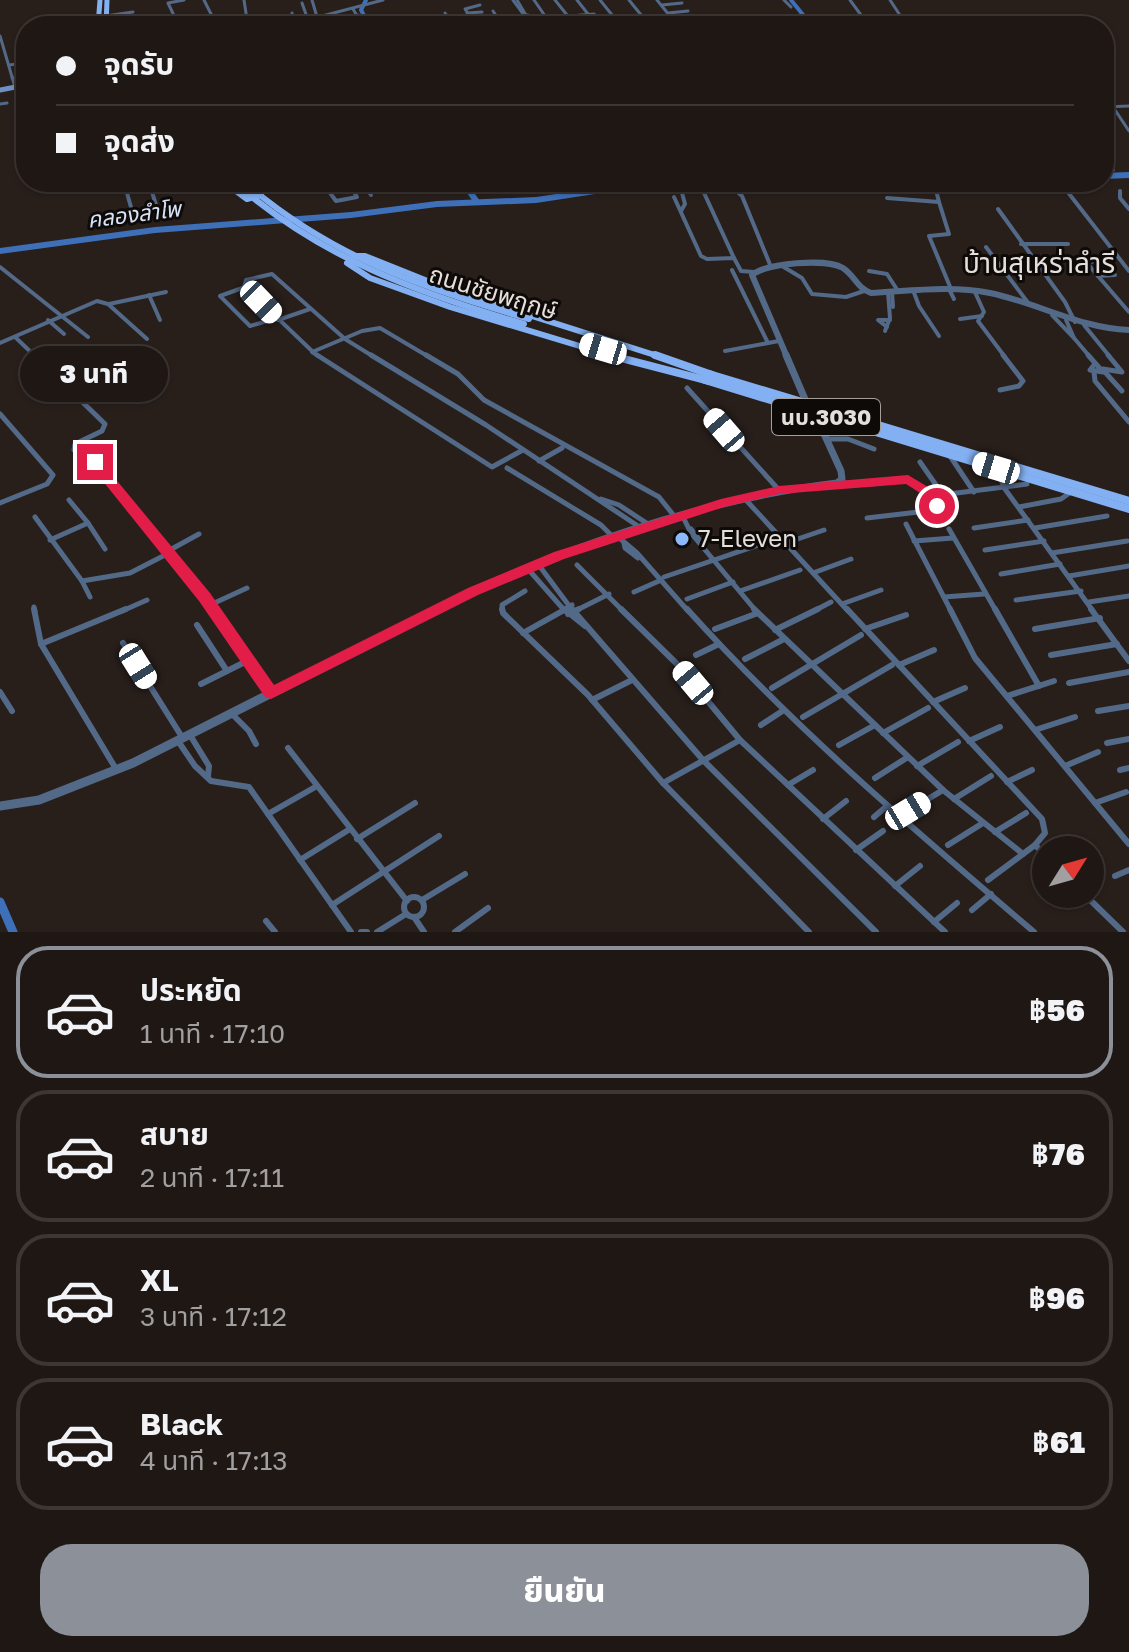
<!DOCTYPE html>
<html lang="th">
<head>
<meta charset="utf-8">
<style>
  body { margin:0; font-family:"Golos Text","Noto Sans Thai",sans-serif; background:#26201d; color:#f1f3f6; height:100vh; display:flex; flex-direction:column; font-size:30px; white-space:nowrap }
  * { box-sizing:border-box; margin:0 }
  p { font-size:26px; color:#a19fa0 }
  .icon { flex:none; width:44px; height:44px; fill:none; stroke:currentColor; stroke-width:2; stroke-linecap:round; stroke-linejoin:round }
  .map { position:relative; height:932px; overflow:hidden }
  .panel { display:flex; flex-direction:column; background:#1e1714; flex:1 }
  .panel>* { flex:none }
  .hud { position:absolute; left:16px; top:16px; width:1098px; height:176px; border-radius:32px; box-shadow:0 2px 6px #0004,0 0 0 2px #3c3634; display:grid; align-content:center; height:176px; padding:0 40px; background:#1e1714 }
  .needle { width:52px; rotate:53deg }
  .fabs { position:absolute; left:1032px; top:836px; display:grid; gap:16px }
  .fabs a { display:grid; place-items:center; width:72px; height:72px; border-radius:50%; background:#1e1714; box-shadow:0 2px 6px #0004,0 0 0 2px #3c3634; font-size:40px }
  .end { position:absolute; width:36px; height:36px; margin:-18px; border:10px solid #e11d48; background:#fff; box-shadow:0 0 0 4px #fff }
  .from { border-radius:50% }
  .bubble { position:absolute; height:56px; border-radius:28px; background:#1e1714; box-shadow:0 2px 6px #0004,0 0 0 2px #3c3634; font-size:26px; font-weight:800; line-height:56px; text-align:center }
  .car { position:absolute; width:24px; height:48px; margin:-24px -12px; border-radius:10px; box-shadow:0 0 6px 2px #0007; background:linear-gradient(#fff 24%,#345 0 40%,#fff 0 76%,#345 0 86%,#fff 0) }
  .hud b { display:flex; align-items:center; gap:28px; height:76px; font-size:30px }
  .hud b+b { border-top:2px solid #3c3634 }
  .hud i { width:20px; height:20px; background:#f1f3f6 }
  ul { padding:14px 0 0; list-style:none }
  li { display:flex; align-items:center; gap:24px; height:132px; margin:0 16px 12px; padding:0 24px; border:4px solid #3c3634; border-radius:32px }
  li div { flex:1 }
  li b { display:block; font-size:30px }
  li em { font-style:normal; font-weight:800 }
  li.on { border-color:#8c9099 }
  li>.icon { width:72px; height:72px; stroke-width:1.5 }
  .primary-button { display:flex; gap:16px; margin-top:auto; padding:16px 40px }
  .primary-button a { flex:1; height:92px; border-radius:32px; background:#8c9099; color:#fff; font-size:32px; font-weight:800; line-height:92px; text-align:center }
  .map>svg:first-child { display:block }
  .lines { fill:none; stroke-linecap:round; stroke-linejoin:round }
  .canal-far2 { stroke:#3e70b9; stroke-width:4 }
  .canal-far1 { stroke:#3e70b9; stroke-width:6 }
  .canal { stroke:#3e70b9; stroke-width:9 }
  .river { fill:#3e70b9; fill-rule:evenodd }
  .minor-far3 { stroke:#536988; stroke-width:3 }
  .minor-far2 { stroke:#536988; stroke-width:4 }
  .minor-far1 { stroke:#536988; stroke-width:5 }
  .minor { stroke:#536988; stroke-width:6 }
  .tertiary-far2 { stroke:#536988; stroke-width:6 }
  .tertiary-far1 { stroke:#536988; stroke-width:7 }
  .tertiary { stroke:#536988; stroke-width:9 }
  .secondary { stroke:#6e91c4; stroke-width:5 }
  .primary-far2 { stroke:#83b0f2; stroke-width:5 }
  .primary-far1 { stroke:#83b0f2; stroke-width:6 }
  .primary { stroke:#83b0f2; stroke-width:8 }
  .primary-bridge { stroke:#83b0f2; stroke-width:6 }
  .route { fill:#e11d48 }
  .poi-dot { fill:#8bb9fc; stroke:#0e0a08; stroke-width:3 }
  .labels { text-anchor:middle; stroke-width:6; stroke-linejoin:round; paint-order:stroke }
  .far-water-label { font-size:22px; font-style:italic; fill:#d6e3f8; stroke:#0e0a08 }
  .shield { fill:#0e0a08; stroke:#a49f9c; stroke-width:2 }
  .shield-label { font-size:22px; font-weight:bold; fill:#e5dfdc }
  .street-label { font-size:24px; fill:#e5dfdc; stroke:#0e0a08 }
  .poi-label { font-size:24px; fill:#e5dfdc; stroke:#0e0a08; text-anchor:start }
  .quarter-label { font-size:28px; fill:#e5dfdc; stroke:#0e0a08 }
</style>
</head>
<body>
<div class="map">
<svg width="1129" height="932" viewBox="0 0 1129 932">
  <rect width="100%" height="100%" fill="#281f1b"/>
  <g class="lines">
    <g class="canal-far2">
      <polyline points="366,0 361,10 370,26"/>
      <polyline points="791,0 812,26"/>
    </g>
    <polyline class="canal-far1" points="463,182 477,202"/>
    <polyline class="canal" points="0,902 13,932"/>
    <g class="river">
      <polygon points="1129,172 1129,178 1104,179 1104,173"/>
      <polygon points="637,182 658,182 654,185 536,203 437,207 351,218 155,233 0,254 0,248 155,227 351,212 437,201 536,197"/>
    </g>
    <g class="minor-far3">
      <polyline points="204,0 217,26"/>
      <polyline points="244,0 248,26"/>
      <polyline points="312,0 317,17"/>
      <polyline points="513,0 532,26"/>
      <polyline points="517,0 527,17"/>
      <polyline points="534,0 552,26"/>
      <polyline points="555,0 567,15"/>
      <polyline points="577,0 588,14"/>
      <polyline points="600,0 621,26"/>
      <polyline points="629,0 650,26"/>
      <polyline points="657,0 678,26"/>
      <polyline points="784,0 791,7"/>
      <polyline points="850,0 869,26"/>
      <polyline points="890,0 907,26"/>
      <polyline points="302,3 308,20"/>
      <polyline points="662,5 682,3"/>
      <polyline points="353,9 363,26"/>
      <polyline points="493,11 503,26"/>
      <polyline points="292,13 293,24"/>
      <polyline points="445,13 454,26"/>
      <polyline points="467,13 482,12"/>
      <polyline points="668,13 688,11"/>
      <polyline points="105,16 133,12"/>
      <polyline points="340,17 358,15"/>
      <polyline points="570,17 578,26"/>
      <polyline points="546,18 594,14 604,26"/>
      <polyline points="675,21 696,19"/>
      <polyline points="248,23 262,20"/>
      <polyline points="452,23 528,15"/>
      <polyline points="178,24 214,19"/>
      <polyline points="344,24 362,22"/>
      <polyline points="140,26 147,25"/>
      <polyline points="179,26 168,3 184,0"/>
      <polyline points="284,26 383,0"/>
      <polyline points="476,26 465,9 480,5"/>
      <polyline points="0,36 15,87"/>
      <polyline points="9,65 26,63"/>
      <polyline points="12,78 26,75"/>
      <polyline points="19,86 25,102"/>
      <polyline points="0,104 7,103"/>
      <polyline points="1104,107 1129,106"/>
      <polyline points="1113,107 1129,131"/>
    </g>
    <g class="minor-far2">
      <polyline points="1104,171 1113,170"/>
      <polyline points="124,182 132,211"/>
      <polyline points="149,182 156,205"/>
      <polyline points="322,182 336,201 357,197 348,182"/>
      <polyline points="363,182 371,195"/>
      <polyline points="393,182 404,182"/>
      <polyline points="421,182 424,185"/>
      <polyline points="481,182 485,189 494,190 562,182"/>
      <polyline points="699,182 734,258"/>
      <polyline points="1060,182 1129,271"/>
      <polyline points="935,186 939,202"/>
      <polyline points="721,188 735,190 742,196 771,267"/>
      <polyline points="1120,191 1120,198 1129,209"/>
      <polyline points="674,197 701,256 707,259 734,258 741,271 754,272"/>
      <polyline points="887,198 939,202 949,234 929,236 951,289"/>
      <polyline points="998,209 1065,302 1075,322"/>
      <polyline points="681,211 685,204 682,193"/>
      <polyline points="1021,244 1068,244"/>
      <polyline points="986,247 1029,304"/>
      <polyline points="1103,261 1086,262 1129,312"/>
      <polyline points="782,266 802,278 812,294 846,297 864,291"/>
      <polyline points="0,267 88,337"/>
      <polyline points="732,270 768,343 779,341"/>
      <polyline points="869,271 887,274 898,291"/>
      <polyline points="1098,276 1115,275"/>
      <polyline points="244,287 246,280 272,274 345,339 374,357"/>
      <polyline points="949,289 954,299"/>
      <polyline points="913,290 919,306 939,336"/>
      <polyline points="974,290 984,312 978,321 1005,357"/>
      <polyline points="892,292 893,307"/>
      <polyline points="149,295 160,320"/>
      <polyline points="109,304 166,292"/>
      <polyline points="1052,315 1074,338 1066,320"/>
      <polyline points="277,318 250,326 220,296 245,287 312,351"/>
      <polyline points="960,319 982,316"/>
      <polyline points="48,320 64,334"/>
      <polyline points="278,320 310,309"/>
      <polyline points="1084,325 1110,357"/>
      <polyline points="887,327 878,320 890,320"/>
      <polyline points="885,331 890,318 888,292"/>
      <polyline points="15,337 36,357"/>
      <polyline points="1074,338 1090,357"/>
      <polyline points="0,343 97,301 108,304 147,339"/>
      <polyline points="725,351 768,343"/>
      <polyline points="66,357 72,354"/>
      <polyline points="320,357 312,352 362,331 380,328 429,357"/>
    </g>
    <g class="minor-far1">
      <polyline points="34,355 105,424 102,431 75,444 74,450 95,462 119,489 212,611"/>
      <polyline points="317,355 492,467 523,450"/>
      <polyline points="371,355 486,425 641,528"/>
      <polyline points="426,355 458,374 484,400 659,497 675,517"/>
      <polyline points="1088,355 1103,372 1090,370 1094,365"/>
      <polyline points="46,366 70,355"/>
      <polyline points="1103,369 1122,372 1108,355"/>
      <polyline points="1104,371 1122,391"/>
      <polyline points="1094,372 1095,381 1129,422"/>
      <polyline points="54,373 86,360"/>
      <polyline points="687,388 779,490"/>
      <polyline points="1000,390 1019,386 1023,381 1003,355"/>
      <polyline points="0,414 53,475 47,484 0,503"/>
      <polyline points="827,439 848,439 874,449"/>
      <polyline points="950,456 974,492"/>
      <polyline points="539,461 562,448"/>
      <polyline points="920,462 943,495"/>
      <polyline points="507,468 601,525 613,537"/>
      <polyline points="996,468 1005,489 1093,611"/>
      <polyline points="838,483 872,484 908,479 933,496 1027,484"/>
      <polyline points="601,499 619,505 648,524"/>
      <polyline points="745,499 848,611"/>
      <polyline points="1019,507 1061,499 1071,492"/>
      <polyline points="682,515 691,533 756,611"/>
      <polyline points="35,517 82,581 130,573 169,553"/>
      <polyline points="867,518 927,511 937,506 934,496"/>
      <polyline points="88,523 105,549"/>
      <polyline points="906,524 951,611"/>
      <polyline points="974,528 1028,520"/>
      <polyline points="1035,528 1107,516"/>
      <polyline points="691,529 702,543"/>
      <polyline points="949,529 996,611"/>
      <polyline points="617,536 637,553 688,611"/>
      <polyline points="50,540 88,523 69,500"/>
      <polyline points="914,541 953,538"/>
      <polyline points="624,543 625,548 638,558"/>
      <polyline points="786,543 824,530"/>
      <polyline points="985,550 1044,541"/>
      <polyline points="168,551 199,534"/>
      <polyline points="1052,553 1127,541"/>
      <polyline points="538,564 573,611"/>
      <polyline points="577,565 623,611"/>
      <polyline points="528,569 565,611"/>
      <polyline points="813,573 851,559"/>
      <polyline points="1001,574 1060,564"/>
      <polyline points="1069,576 1129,566"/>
      <polyline points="664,577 773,540"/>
      <polyline points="82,581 90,597"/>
      <polyline points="740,591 800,570"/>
      <polyline points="634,592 659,581"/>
      <polyline points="944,597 984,594"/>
      <polyline points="687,599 733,582"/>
      <polyline points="1016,600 1081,591"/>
      <polyline points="1089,602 1129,596"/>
      <polyline points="842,604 881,590"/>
      <polyline points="210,605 247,588"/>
      <polyline points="34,607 35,611"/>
      <polyline points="122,611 147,600"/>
      <polyline points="503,611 502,605 525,591"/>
      <polyline points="562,611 572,605"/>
      <polyline points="575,611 609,594"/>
      <polyline points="814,611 831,602"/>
    </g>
    <g class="minor">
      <polyline points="34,609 41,644 116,769"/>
      <polyline points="210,609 270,692"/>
      <polyline points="502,609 503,613 588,695 663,783 809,932"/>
      <polyline points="564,609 585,626"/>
      <polyline points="572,609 703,760 876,932"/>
      <polyline points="621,609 677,664 740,740"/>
      <path d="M687,609C793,727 913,829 1034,932"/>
      <polyline points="754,609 943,790 1023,854"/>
      <polyline points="847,609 1042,819 1045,833 1035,845 988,880"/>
      <polyline points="950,609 975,658 1129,844"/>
      <polyline points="995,609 1039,686"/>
      <polyline points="1091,609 1129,661"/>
      <polyline points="568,614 579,609"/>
      <polyline points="197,625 227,671"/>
      <polyline points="715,629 758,613"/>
      <polyline points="865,629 906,615"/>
      <polyline points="1035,629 1100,618"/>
      <polyline points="775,630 818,609"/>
      <polyline points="523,633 566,609"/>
      <polyline points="123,643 182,737"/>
      <polyline points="41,644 126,609"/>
      <polyline points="696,655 719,644"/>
      <polyline points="1051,655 1117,644"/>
      <polyline points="745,659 784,639"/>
      <polyline points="899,665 934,650"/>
      <polyline points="1069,683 1129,672"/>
      <polyline points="201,684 247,661"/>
      <polyline points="772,688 861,635"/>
      <polyline points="0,692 12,711"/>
      <polyline points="1007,696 1054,681"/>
      <polyline points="592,700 632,680"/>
      <polyline points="933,702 965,688"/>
      <polyline points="1098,711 1129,706"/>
      <polyline points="232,714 249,731 256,744"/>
      <polyline points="803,717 892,665"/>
      <polyline points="761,725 784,710"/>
      <polyline points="1035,730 1075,717"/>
      <polyline points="883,733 928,708"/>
      <polyline points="190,735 209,766 208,776"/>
      <polyline points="178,741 195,766 211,781 249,787 351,932"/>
      <polyline points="969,741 1000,727"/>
      <polyline points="1107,743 1129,739"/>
      <polyline points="839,745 875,725"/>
      <polyline points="288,748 407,901"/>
      <polyline points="917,766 958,742"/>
      <polyline points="1065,766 1098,752"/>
      <polyline points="1120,770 1129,768"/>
      <polyline points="875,778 908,757"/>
      <polyline points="1007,782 1032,770"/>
      <polyline points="663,783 740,740 945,932"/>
      <polyline points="788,785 813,770"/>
      <polyline points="954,799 991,776"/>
      <polyline points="1095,803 1126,792"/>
      <polyline points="908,811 943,790"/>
      <polyline points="268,814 317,786"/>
      <polyline points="874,817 887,806"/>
      <polyline points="823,819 846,801"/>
      <polyline points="995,832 1026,813"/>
      <polyline points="357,839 415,803"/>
      <polyline points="948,845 983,823"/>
      <polyline points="1035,845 1046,856"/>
      <polyline points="856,850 883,831"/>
      <polyline points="300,860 350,829"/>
      <polyline points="1115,876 1129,870"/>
      <polyline points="895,886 920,866"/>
      <polyline points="1084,894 1123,932"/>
      <circle cx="414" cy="907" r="10"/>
      <polyline points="422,900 465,874"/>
      <polyline points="332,905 439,836"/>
      <polyline points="972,910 991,894"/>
      <polyline points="414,917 424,932"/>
      <polyline points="266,921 275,932"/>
      <polyline points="934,922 957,903"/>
      <polyline points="361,932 367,932"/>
      <polyline points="377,932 406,914"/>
      <polyline points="455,932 488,908"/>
    </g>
    <path class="tertiary-far2" d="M787,357L752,275C766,263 827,258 843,268C855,276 857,288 871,293C910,291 951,285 990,293C1038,303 1079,328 1129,330"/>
    <g class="tertiary-far1">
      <polyline points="786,355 807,404"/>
      <path d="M434,611C554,550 704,499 837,483L842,479L841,471L815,414"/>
    </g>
    <polyline class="tertiary" points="0,806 39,800 133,763 438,609"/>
    <polyline class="secondary" points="0,90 26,85"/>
    <g class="primary-far2">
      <polyline points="98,26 100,0"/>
      <polyline points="106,26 107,0"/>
    </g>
    <g class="primary-far1">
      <polyline points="224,182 247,199 261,195 253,182"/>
      <polyline points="616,357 450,307 370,278 347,263 356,256 365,256 450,290 661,357"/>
    </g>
    <g class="primary">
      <polyline points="609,355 709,381"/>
      <polyline points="655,355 712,375"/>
      <polyline points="709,374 1129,501"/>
      <polyline points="705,380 1129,509"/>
    </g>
    <g class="primary-bridge">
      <path d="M234,182C321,258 415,292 524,324"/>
      <path d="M244,182C329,256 422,288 529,319"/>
    </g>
  </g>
  <polygon class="route" points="90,459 99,459 210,593 274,685 468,588 554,552 721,499 779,486 908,475 938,493 944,506 937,510 932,509 928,498 906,484 779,494 724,507 564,559 478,595 271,699 265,697 199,601 90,465"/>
  <circle class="poi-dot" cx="682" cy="539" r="8"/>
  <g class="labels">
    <g class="far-water-label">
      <text transform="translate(134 214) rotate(-7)" y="8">คลองลำโพ</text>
    </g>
    <rect class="shield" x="772" y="399" width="108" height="36" rx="6"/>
    <g class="shield-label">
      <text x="826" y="425">นบ.3030</text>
    </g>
    <g class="street-label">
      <text transform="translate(493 293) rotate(17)" y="8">ถนนชัยพฤกษ์</text>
    </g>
    <g class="poi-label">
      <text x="698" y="547">7-Eleven</text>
    </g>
    <g class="quarter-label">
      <text x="1039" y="273">บ้านสุเหร่าลำรี</text>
    </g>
  </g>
</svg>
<div class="fabs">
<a><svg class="needle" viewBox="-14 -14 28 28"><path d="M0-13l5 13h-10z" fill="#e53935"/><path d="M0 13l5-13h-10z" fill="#a19fa0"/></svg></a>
</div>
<i class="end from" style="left:937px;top:506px"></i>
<i class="end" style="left:95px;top:462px"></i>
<div class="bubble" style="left:20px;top:346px;width:148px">3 นาที</div>
<i class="car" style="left:261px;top:302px;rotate:136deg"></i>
<i class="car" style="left:603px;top:349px;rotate:287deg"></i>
<i class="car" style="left:724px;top:430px;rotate:319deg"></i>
<i class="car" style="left:996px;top:468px;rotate:287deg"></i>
<i class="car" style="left:138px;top:666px;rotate:148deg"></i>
<i class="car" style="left:693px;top:683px;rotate:320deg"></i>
<i class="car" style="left:908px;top:811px;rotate:59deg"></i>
<div class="hud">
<b><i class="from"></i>จุดรับ</b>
<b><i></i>จุดส่ง</b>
</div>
</div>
<section class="panel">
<ul>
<li class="on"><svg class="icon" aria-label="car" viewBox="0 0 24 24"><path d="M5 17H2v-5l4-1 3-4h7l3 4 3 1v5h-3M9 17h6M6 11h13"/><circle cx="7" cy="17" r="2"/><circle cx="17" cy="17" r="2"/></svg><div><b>ประหยัด</b><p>1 นาที · 17:10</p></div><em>฿56</em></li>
<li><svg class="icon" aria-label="car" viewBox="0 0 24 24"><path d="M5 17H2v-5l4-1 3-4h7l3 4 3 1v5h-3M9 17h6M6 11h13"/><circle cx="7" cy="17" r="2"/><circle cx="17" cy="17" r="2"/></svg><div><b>สบาย</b><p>2 นาที · 17:11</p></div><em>฿76</em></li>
<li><svg class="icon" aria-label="car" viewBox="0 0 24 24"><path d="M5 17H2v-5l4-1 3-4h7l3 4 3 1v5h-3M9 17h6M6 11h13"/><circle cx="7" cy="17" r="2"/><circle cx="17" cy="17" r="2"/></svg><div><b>XL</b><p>3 นาที · 17:12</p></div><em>฿96</em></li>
<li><svg class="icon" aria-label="car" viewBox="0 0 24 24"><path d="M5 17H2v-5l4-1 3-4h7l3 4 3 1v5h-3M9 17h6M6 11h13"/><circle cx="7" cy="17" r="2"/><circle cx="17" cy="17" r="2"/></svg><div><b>Black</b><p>4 นาที · 17:13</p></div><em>฿61</em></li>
</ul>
<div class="primary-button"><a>ยืนยัน</a></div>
</section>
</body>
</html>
